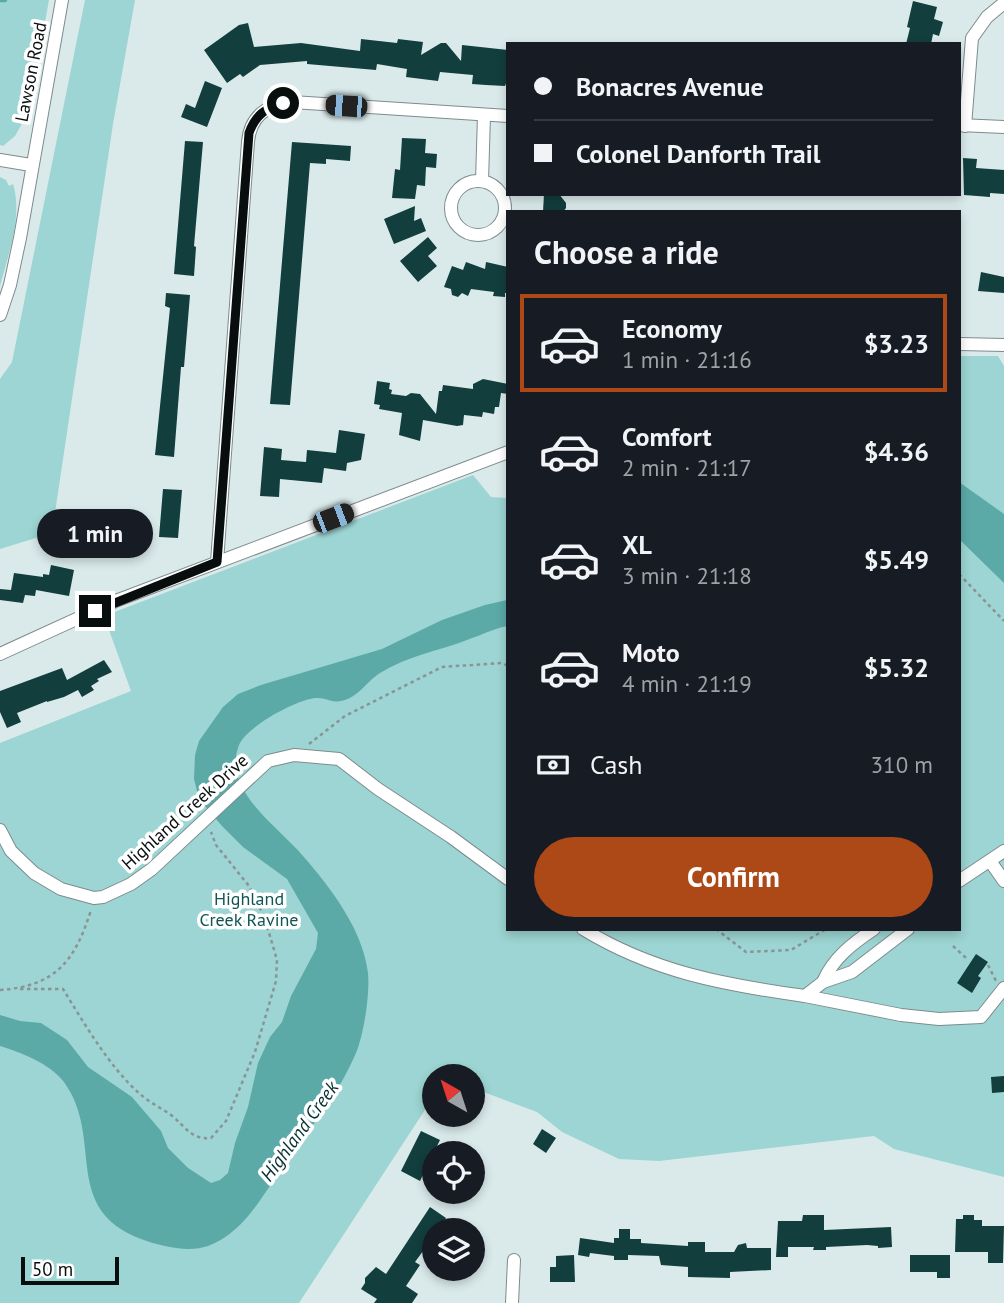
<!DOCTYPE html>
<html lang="en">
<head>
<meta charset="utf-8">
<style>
  body { margin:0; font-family:"PT Sans",sans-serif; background:#242831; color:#f1f3f6; height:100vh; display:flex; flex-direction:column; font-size:26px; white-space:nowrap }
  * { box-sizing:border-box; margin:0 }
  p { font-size:23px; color:#9ea1a6 }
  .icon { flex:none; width:38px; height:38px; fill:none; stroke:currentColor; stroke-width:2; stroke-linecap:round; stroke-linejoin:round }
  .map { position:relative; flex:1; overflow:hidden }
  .drawer { position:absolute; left:506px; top:210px; width:455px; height:721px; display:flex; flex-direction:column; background:#171b24; border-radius:0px; box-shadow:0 4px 10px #0003 }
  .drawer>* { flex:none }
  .top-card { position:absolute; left:506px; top:42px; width:455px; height:154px; border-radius:0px; box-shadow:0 4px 10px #0003; display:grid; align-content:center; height:154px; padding:0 28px; background:#171b24 }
  .needle { width:46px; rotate:321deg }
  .buttons { position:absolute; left:422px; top:1064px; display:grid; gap:14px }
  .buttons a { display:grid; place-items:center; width:63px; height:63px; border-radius:50%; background:#171b24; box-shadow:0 4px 10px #0003; font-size:35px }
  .scale { position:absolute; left:21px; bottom:18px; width:98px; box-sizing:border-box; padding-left:7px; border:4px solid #080d0d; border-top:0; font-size:19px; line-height:24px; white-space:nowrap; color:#080d0d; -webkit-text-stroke:5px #fff; paint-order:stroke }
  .end { position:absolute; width:32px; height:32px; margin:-16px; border:9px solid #080d0d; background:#fff; box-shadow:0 0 0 4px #fff }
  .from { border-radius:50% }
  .bubble { position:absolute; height:49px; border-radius:24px; background:#171b24; box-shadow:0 4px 10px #0003; font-size:23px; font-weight:700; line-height:49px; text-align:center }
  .car { position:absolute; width:21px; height:42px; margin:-21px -10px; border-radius:9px; box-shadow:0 0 5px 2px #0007; background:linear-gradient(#222 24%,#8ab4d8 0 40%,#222 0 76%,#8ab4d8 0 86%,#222 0) }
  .top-card b { display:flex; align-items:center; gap:24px; height:66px; font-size:26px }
  .top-card b+b { border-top:2px solid #363941 }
  .top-card i { width:18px; height:18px; background:#f1f3f6 }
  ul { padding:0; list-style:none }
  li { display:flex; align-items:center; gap:21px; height:98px; margin:0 14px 10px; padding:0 14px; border:4px solid transparent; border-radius:0px }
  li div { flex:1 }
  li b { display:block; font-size:26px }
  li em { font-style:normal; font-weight:700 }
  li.current { border-color:#ad4917 }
  li>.icon { width:63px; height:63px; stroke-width:1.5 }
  h2 { padding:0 28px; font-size:32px; line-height:84px }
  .pay { display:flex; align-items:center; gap:18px; height:77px; padding:0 28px; font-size:26px }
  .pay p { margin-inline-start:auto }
  .action { display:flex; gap:14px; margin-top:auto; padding:14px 28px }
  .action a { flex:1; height:80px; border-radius:42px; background:#ad4917; color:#fff; font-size:28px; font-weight:700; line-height:80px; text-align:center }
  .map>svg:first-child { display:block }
  .green { fill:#9cd5d3 }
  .water { fill:#5baaa8 }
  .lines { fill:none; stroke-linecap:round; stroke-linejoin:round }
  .stream { stroke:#5baaa8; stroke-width:4.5 }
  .building { fill:#123e3d }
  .minor-casing { stroke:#7d8c8b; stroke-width:14 }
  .path { stroke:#899494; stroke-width:2.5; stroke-dasharray:3.5 3.5; stroke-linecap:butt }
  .minor { stroke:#fff; stroke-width:12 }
  .route { stroke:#080d0d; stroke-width:9 }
  .labels { text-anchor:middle; stroke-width:7; stroke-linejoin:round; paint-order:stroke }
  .street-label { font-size:18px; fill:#080d0d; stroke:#fff }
  .park-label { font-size:18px; fill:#0f5554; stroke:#fff }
  .water-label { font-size:19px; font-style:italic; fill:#083030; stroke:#fff }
</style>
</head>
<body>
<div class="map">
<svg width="1004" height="1303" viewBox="0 0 1004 1303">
  <rect width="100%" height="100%" fill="#daeaea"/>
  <g class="green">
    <polygon points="0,0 49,0 29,111 15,136 3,146 0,145"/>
    <polygon points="85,0 135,0 113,124 52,533 0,549 0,379 12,362"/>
    <path d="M0,177L6,180L9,186L13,184C23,216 8,255 0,286Z"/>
    <polygon points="959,356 998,356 1004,366 1004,1177 894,1149 874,1136 659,1161 619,1159 562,1132 537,1112 473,1088 472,1076 434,1076 434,1096 299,1303 0,1303 0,743 131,691 104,616 473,475 491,497 507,498 508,929 959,929"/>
  </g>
  <g class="water">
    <polygon points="959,482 1004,514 1004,583 959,539"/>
    <path d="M507,600V626C493,629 481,635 467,640C438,651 407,656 380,673C367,681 358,698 341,701C333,703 324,697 316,698C297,699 246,727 239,745C221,790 279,827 303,856C331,888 363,930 368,973C370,993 364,1034 356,1053C338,1094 316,1121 290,1156C266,1188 248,1231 208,1246C188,1253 160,1246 141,1239C60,1208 105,1139 64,1082C49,1063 22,1053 0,1046V1015L20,1021L41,1023L67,1040L88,1067L132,1097L161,1131L168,1148L188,1168L211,1183L220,1180L228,1173L235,1143L248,1107L258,1063L270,1037L282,1022L291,996L316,949L318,933L287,879L243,847L222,826L199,799L194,779L195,755L199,741L223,707L238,694L261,685L382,649L442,620L485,605Z"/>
  </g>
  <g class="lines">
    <polyline class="stream" points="0,0 5,0"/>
  </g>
  <g class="building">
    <polygon points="913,1 937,7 934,19 943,22 939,36 933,34 931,44 906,44 910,28 907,27"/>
    <polygon points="248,23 254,47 301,43 360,51 361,39 397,43 398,39 423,42 421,55 441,43 446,43 461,61 462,45 508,50 508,78 505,86 486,85 472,84 473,75 440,72 438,81 406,77 407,69 377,64 376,70 307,64 307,61 260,65 243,77 240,74 227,83 204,50 239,25"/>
    <polygon points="205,81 222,88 207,127 181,117 186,104 195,108"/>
    <polygon points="402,138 426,139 425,153 437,154 436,168 426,167 425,186 417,185 415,199 392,198 395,169 400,170"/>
    <polygon points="185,141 203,142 194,246 196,247 194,276 174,274"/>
    <polygon points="292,142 351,146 350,161 326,159 326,164 310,163 290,405 270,404"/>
    <polygon points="963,158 977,159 976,168 1004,170 1004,194 990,193 990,197 964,195"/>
    <polygon points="544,194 559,194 566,203 566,208 563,212 543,212"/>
    <polygon points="415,206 414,221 421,218 426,231 394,244 384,219"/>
    <polygon points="428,237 437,248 428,256 437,266 418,282 400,261"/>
    <polygon points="466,262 485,269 486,262 508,267 508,293 505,293 505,297 493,296 494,292 471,289 468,296 462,293 458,297 452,295 451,289 444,287 452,266 463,270"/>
    <polygon points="981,272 1004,277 1004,293 978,291"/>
    <polygon points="166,293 190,295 184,367 181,367 174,457 155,455 170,308 165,306"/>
    <polygon points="483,379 508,384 508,394 501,393 499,407 495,407 494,414 483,412 482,417 464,415 463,425 457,426 423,420 420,441 399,435 402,413 379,409 380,405 374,404 377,381 390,383 389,389 392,390 391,394 406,396 411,393 420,394 436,414 439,391 442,391 443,385 473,389 473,384"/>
    <polygon points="339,430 365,434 361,460 347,463 346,471 324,468 322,483 280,479 279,497 260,496 264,447 282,449 281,460 306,462 307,450 336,453"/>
    <polygon points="163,489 182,490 178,538 159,537"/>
    <polygon points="117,511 135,513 133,525 150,527 147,546 112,541"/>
    <polygon points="51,565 74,570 69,596 36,590 35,596 25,595 23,603 0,600 0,589 11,590 14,573 43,577 43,574 49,575"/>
    <polygon points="104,660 112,672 97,679 99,681 91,686 94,690 82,697 78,690 64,697 47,702 47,701 17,713 21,722 7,728 0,712 0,691 62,668 67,680"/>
    <polygon points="976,954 988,962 978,976 981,978 972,993 957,983"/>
    <polygon points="1004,1076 1004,1092 992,1093 991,1077"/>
    <polygon points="542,1129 556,1138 546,1153 533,1144"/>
    <polygon points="421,1131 440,1140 420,1181 401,1171"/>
    <polygon points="430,1207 446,1218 438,1230 434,1230 434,1236 415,1262 420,1265 406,1286 418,1294 412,1303 374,1303 377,1299 361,1289 365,1283 365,1278 376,1267 386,1274"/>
    <polygon points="803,1215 824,1215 824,1230 891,1227 892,1247 878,1248 878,1246 867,1245 826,1247 826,1250 813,1250 814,1247 788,1247 788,1257 776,1257 778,1221 802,1221"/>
    <polygon points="963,1215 974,1215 974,1220 982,1220 982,1226 1004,1226 1003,1263 988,1263 988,1252 955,1252 956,1219 963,1219"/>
    <polygon points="619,1229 630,1229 630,1239 641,1239 641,1243 688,1246 688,1242 705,1242 705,1252 734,1252 738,1245 746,1243 747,1248 771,1248 771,1270 730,1272 730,1278 688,1277 688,1267 661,1265 659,1256 628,1255 628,1260 614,1260 614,1256 590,1253 589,1257 578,1255 580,1238 614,1243 614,1238 619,1238"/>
    <polygon points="574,1255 575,1282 550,1282 550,1267 556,1267 556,1256"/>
    <polygon points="910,1255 950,1255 950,1278 937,1278 937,1272 910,1272"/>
  </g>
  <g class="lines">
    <defs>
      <g id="minor">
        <polyline points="959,125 1004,127"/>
        <polyline points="965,126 972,38 987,17 1004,3"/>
        <polyline points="0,160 31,165"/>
        <polyline points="482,181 484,115"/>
        <circle cx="478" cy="208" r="27"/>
        <polyline points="0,315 10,285 20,238 62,0"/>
        <polyline points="959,344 1004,345"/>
        <path d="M217,562L248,142C250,117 267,104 292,102L508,116"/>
        <polyline points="0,654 118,600 508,452"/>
        <polyline points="0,830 11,851 34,873 61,889 94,898 103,897 131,884 152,869 268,761 294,755 339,759 378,789 451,837 508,879"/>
        <polyline points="990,861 1004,881"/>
        <polyline points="959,881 1004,851"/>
        <path d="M583,929C653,972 725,985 805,996L823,982L852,972L908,929"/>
        <path d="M823,982C833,958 853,943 874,929"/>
        <polyline points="805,996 901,1015 939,1019 981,1017 1004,988"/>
        <polyline points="512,1303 514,1260"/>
      </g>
    </defs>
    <use href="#minor" class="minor-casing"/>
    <g class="path">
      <polyline points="959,574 1004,621"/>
      <polyline points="309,744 345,716 442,667 502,663 508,666"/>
      <polyline points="716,929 746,952 791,950 826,929"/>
      <polyline points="953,946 966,958"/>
      <polyline points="988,965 996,981"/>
      <path d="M20,989H63C84,1023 110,1068 140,1094C149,1102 161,1108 171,1115C186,1127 191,1140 211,1138L226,1121L255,1052L276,981L277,960L265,919L249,886L216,845L211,832"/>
      <path d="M0,990C56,986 75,961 91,910"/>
    </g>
    <use href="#minor" class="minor"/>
  </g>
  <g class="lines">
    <path class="route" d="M95,611L217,562L249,133C255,116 265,108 283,103"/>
  </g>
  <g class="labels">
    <g class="street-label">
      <text transform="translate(31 72) rotate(-79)" y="6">Lawson Road</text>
      <text transform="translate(185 812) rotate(-42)" y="6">Highland Creek Drive</text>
    </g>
    <g class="park-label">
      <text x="249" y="905">Highland<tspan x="249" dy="21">Creek Ravine</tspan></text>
    </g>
    <g class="water-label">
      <text transform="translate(299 1131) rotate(-54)" y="7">Highland Creek</text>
    </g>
  </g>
</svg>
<div class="buttons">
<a><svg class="needle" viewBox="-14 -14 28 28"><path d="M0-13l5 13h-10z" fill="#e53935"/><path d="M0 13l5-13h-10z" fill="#9ea1a6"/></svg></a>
<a><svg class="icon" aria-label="locate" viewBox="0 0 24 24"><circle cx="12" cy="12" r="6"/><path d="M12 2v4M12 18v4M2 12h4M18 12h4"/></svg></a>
<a><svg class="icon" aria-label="layers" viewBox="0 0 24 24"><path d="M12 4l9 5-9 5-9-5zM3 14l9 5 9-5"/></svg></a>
</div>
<div class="scale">50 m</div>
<i class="end from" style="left:283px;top:103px"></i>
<i class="end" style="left:95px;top:611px"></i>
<div class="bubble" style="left:37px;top:509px;width:116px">1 min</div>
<i class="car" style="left:346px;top:106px;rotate:274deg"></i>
<i class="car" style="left:333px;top:518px;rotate:69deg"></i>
<div class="top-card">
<b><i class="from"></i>Bonacres Avenue</b>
<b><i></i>Colonel Danforth Trail</b>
</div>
<section class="drawer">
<h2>Choose a ride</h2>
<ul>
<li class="current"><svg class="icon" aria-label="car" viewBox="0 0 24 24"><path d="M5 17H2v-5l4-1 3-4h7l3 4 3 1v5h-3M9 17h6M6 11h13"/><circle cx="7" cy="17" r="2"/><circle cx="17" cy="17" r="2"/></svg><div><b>Economy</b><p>1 min · 21:16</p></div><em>$3.23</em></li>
<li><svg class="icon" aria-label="car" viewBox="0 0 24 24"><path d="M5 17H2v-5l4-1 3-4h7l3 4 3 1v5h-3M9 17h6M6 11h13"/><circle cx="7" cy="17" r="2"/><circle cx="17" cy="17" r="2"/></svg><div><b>Comfort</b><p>2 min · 21:17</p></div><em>$4.36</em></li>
<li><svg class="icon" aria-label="car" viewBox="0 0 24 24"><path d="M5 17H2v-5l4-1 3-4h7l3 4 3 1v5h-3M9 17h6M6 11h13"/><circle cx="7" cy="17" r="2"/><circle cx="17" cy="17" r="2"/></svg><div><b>XL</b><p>3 min · 21:18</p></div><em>$5.49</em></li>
<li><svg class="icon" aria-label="car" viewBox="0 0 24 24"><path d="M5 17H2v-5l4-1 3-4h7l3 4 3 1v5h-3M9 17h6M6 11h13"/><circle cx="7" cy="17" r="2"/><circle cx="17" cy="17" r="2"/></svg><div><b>Moto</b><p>4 min · 21:19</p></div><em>$5.32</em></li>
</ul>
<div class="pay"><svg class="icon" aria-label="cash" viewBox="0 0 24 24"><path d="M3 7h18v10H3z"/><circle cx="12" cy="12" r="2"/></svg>Cash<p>310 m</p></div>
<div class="action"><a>Confirm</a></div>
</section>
</div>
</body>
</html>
